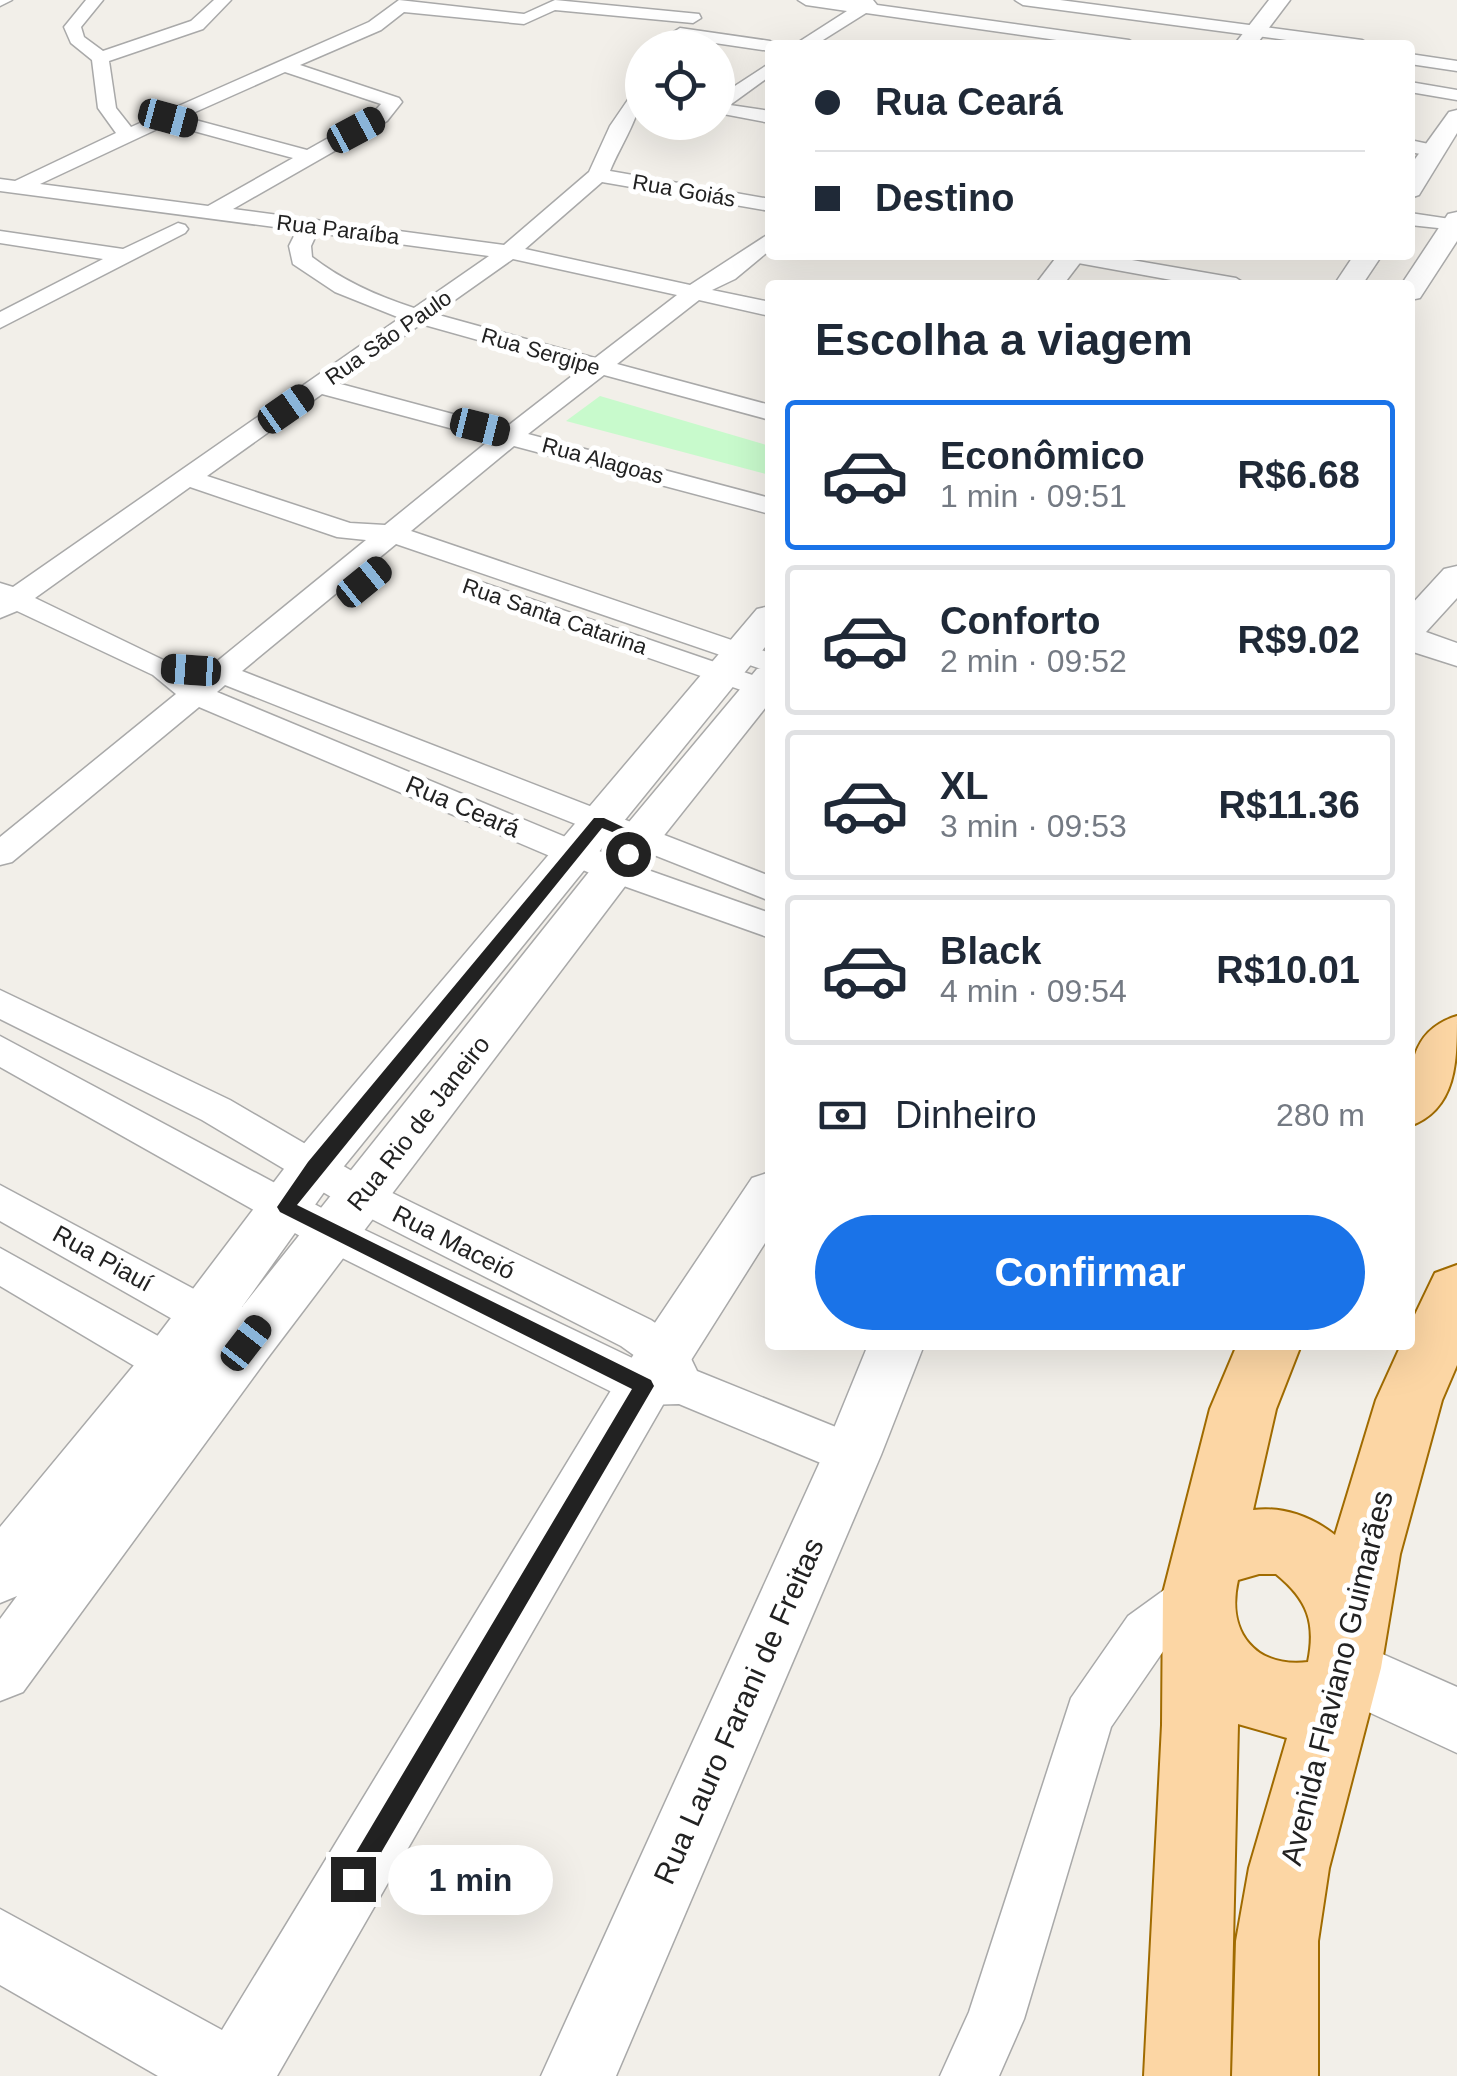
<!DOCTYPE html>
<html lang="pt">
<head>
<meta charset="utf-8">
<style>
  body { margin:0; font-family:Arial,sans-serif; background:#f2f2f3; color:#1f2937; height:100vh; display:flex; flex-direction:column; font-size:38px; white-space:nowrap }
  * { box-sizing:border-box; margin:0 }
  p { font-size:32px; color:#747a83 }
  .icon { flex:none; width:55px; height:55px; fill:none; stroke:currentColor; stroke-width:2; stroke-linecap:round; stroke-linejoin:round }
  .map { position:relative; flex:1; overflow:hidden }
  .sheet { position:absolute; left:765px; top:280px; width:650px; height:1070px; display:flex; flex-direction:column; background:#fff; border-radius:10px; box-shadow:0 10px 40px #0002 }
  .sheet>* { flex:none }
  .top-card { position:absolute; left:765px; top:40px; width:650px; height:220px; border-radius:10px; box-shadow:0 10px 40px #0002; display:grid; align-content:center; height:220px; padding:0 50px; background:#fff }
  .buttons { position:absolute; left:625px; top:30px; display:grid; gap:20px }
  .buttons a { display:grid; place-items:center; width:110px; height:110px; border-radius:50%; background:#fff; box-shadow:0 10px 40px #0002; font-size:50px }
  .end { position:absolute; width:45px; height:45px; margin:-22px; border:12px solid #222; background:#fff; box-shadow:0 0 0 5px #fff }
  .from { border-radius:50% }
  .bubble { position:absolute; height:70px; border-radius:35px; background:#fff; box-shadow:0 10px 40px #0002; font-size:32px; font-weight:700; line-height:70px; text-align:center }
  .car { position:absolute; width:30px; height:60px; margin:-30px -15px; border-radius:12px; box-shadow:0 0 8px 2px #0007; background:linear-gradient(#222 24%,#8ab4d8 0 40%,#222 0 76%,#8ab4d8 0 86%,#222 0) }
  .top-card b { display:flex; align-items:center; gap:35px; height:95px; font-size:38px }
  .top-card b+b { border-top:2px solid #e0e1e3 }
  .top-card i { width:25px; height:25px; background:#1f2937 }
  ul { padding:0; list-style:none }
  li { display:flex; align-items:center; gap:30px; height:150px; margin:0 20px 15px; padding:0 30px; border:5px solid #e0e1e3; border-radius:10px }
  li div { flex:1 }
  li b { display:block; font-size:38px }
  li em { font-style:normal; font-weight:700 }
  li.current { border-color:#1a73e8 }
  li>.icon { width:90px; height:90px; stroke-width:1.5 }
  h2 { padding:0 50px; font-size:45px; line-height:120px }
  .pay { display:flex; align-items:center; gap:25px; height:110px; padding:0 50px; font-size:38px }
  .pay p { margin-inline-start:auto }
  .primary-button { display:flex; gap:20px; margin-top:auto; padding:20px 50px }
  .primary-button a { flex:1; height:115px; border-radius:60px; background:#1a73e8; color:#fff; font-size:40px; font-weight:700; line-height:115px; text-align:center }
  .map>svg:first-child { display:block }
  .park { fill:#c8facc }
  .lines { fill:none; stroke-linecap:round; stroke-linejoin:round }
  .minor-casing { stroke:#a9a9a9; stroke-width:3 }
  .tertiary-casing { stroke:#a9a9a9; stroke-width:3 }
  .primary-casing { stroke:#a06b00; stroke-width:4 }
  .minor { fill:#fff; fill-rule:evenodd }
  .tertiary { fill:#fff; fill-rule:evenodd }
  .primary { fill:#fcd6a4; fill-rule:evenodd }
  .route { fill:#222 }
  .labels { text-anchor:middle; stroke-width:10; stroke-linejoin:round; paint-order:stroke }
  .far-street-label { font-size:22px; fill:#222; stroke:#fff }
  .street-label { font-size:25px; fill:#222; stroke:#fff }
  .near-street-label { font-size:30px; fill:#222; stroke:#fff }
</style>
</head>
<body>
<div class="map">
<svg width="1457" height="2076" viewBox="0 0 1457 2076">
  <rect width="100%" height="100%" fill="#f2efe9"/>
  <polygon class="park" points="600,396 770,446 770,475 566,421"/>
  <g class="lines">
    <defs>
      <g id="minor">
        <polygon points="0,0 12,0 0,6"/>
        <path d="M86,0H103L81,27L84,37L103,51L191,21L214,0H231L203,29L109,61L116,108L131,127L369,22L399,0L524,14L555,0L699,14L701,18L693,23L555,10L524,24L404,12L381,30L300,65L399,98L402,102L387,121L233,209L504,245L589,172L610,126L636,88L642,87C642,115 621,144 610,171L770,199V211L602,182L525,249L690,285L770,233V250L735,279L712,290L770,302V316L699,300L617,364L770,405V420L604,375L528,434L770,498V514L514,446L411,531L770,653V672L396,544L242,671L770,876V901L225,685L217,692L628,863L770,913V938L604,879L199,707L12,862L0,865V837L176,694L153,675L17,611L0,618V583L13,587L400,318L335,292L293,264L289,246L297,230L0,191V179L15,181L116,133L98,108L92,60L71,43L64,27ZM285,72L381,104L373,113L307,150L184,117ZM168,124L293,158L208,206L40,184ZM317,233L489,256L414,308C377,296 343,281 312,257L311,246ZM513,259L677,295L595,358L435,314ZM421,324L581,369L505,428L337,383ZM322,394L491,439L385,525L350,523L207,476ZM190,487L337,537L366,540L215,663L198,662L184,670L35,598Z"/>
        <polygon points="798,0 873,0 877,5 1129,40 1138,45 1092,45 866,13 815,45 794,45 847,11 806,5"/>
        <polygon points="1015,0 1060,0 1362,40 1371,45 1324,45 1023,5"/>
        <polygon points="680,28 770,41 778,45 770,45 770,51 674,37 672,33"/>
        <polygon points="1410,54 1457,61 1457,71 1410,64"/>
        <polygon points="770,63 770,76 730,105 770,111 770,123 718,113 718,97"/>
        <polygon points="1410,82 1457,90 1457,100 1410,92"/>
        <polygon points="1410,140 1438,146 1441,150 1431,156 1410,152"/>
        <polygon points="1410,213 1457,220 1457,230 1410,225"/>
        <polygon points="178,223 185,225 188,229 185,233 0,328 0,312 103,259 0,243 0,231 123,249"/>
        <polygon points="1056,255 1103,255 1236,278 1247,285 1199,285 1067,261"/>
        <polygon points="475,580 770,681 770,700 465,594 461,588 465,582"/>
        <polygon points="0,990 230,1100 376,1185 651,1320 683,1342 697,1371 868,1440 875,1455 868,1470 852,1476 679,1404 644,1405 628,1400 316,1245 0,1067 0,1036 346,1221 649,1366 621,1346 348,1207 202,1120 0,1019"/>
        <polygon points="0,1185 220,1303 227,1316 220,1329 205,1334 190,1329 0,1221"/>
        <polygon points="0,1248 185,1351 191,1364 185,1377 169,1383 153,1377 0,1286"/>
        <polygon points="1199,1570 1216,1577 1223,1593 1216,1609 1164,1650 1111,1727 1024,2019 999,2076 940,2076 969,2012 1071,1698 1128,1616 1182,1577"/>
      </g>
      <g id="tertiary">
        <polygon points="1269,0 1290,0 1256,45 1234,45"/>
        <polygon points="1457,110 1457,133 1419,195 1410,198 1410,166 1449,112"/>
        <polygon points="1457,212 1457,241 1420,298 1410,300 1410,285 1401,285 1448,214"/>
        <polygon points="1058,255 1086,255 1063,285 1035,285"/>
        <polygon points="1354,255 1382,255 1362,285 1334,285"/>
        <polygon points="1457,566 1457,598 1426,632 1457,643 1457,666 1410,651 1410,606 1444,569"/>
        <polygon points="770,606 770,641 332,1181 242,1307 624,828 757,669 770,666 770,702 654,848 266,1360 23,1692 0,1701 0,1619 17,1596 0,1603 0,1527 149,1347 296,1153 757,609"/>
        <polygon points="770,1172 770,1235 664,1403 277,2076 158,2076 0,1985 0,1909 222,2030 624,1369 752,1178"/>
        <polygon points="868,1345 924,1345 881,1455 616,2076 541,2076 823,1455"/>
        <polygon points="1344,1637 1457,1687 1457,1753 1321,1690 1312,1668 1321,1646"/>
      </g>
      <g id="primary">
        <path d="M1457,1016C1457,1061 1457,1109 1410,1126C1410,1080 1404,1032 1457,1016Z"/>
        <path d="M1457,1265V1365L1442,1400L1400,1554L1381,1668L1329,1868L1318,1941V2076H1232L1236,1941L1249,1868L1287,1738L1238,1724L1230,2076H1144L1162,1725L1163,1593L1210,1409L1237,1345H1301L1276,1409L1253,1510C1283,1506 1312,1517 1335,1535L1376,1400L1401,1345H1410V1325L1435,1273ZM1259,1574H1276C1308,1600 1316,1623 1308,1662C1255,1668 1226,1632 1238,1580Z"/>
      </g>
    </defs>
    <use href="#minor" class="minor-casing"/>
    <use href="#tertiary" class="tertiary-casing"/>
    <use href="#primary" class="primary-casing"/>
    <use href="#minor" class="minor"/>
    <use href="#tertiary" class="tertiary"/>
    <use href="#primary" class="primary"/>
  </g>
  <polygon class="route" points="594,818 604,818 646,838 628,859 620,854 630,839 602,828 297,1205 651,1380 654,1386 361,1887 353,1891 345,1887 341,1879 345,1871 632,1389 280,1212 277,1207 308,1162"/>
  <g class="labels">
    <g class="far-street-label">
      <text transform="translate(684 190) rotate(10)" y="8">Rua Goiás</text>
      <text transform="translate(338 229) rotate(7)" y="8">Rua Paraíba</text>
      <text transform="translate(388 337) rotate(-35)" y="8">Rua São Paulo</text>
      <text transform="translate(541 351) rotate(16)" y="8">Rua Sergipe</text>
      <text transform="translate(603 460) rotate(15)" y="8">Rua Alagoas</text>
      <text transform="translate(555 616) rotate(19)" y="8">Rua Santa Catarina</text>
    </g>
    <g class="street-label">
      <text transform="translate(463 806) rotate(23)" y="9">Rua Ceará</text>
      <text transform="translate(418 1123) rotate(-52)" y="9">Rua Rio de Janeiro</text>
      <text transform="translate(454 1242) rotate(27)" y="9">Rua Maceió</text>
      <text transform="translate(103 1258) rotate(29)" y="9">Rua Piauí</text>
    </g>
    <g class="near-street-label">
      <text transform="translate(1337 1678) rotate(-76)" y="10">Avenida Flaviano Guimarães</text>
      <text transform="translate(739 1711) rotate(-66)" y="10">Rua Lauro Farani de Freitas</text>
    </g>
  </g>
</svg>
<div class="buttons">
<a><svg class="icon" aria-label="locate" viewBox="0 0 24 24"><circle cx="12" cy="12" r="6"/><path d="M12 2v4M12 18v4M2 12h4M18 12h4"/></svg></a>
</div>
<i class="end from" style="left:628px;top:854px"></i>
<i class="end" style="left:353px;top:1879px"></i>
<div class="bubble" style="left:388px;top:1845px;width:165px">1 min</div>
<i class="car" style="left:168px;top:118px;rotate:105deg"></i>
<i class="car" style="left:356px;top:130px;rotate:62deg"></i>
<i class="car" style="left:286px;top:409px;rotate:55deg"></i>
<i class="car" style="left:480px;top:427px;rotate:104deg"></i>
<i class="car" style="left:364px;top:582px;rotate:51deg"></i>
<i class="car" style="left:191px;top:670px;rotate:274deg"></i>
<i class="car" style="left:246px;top:1343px;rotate:38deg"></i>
<div class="top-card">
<b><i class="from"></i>Rua Ceará</b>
<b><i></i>Destino</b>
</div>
<section class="sheet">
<h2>Escolha a viagem</h2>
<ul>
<li class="current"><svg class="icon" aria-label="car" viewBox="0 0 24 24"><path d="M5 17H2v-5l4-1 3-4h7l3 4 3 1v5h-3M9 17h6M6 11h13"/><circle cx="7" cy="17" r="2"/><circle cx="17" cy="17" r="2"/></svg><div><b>Econômico</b><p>1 min · 09:51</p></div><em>R$6.68</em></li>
<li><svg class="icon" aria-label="car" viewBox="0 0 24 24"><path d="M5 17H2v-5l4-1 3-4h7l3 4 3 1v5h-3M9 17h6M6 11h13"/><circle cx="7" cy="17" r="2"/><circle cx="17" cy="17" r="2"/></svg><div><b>Conforto</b><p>2 min · 09:52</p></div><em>R$9.02</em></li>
<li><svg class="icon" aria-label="car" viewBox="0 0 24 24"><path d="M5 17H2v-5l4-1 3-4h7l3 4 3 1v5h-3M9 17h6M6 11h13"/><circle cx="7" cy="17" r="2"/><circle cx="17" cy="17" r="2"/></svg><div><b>XL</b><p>3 min · 09:53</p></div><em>R$11.36</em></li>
<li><svg class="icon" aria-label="car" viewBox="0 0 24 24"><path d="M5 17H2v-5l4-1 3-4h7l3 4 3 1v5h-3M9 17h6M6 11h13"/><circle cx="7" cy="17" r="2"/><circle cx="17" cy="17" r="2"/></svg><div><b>Black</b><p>4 min · 09:54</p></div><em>R$10.01</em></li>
</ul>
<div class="pay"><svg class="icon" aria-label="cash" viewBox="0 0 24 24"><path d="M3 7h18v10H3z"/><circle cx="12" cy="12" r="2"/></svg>Dinheiro<p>280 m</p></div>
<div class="primary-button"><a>Confirmar</a></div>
</section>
</div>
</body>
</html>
